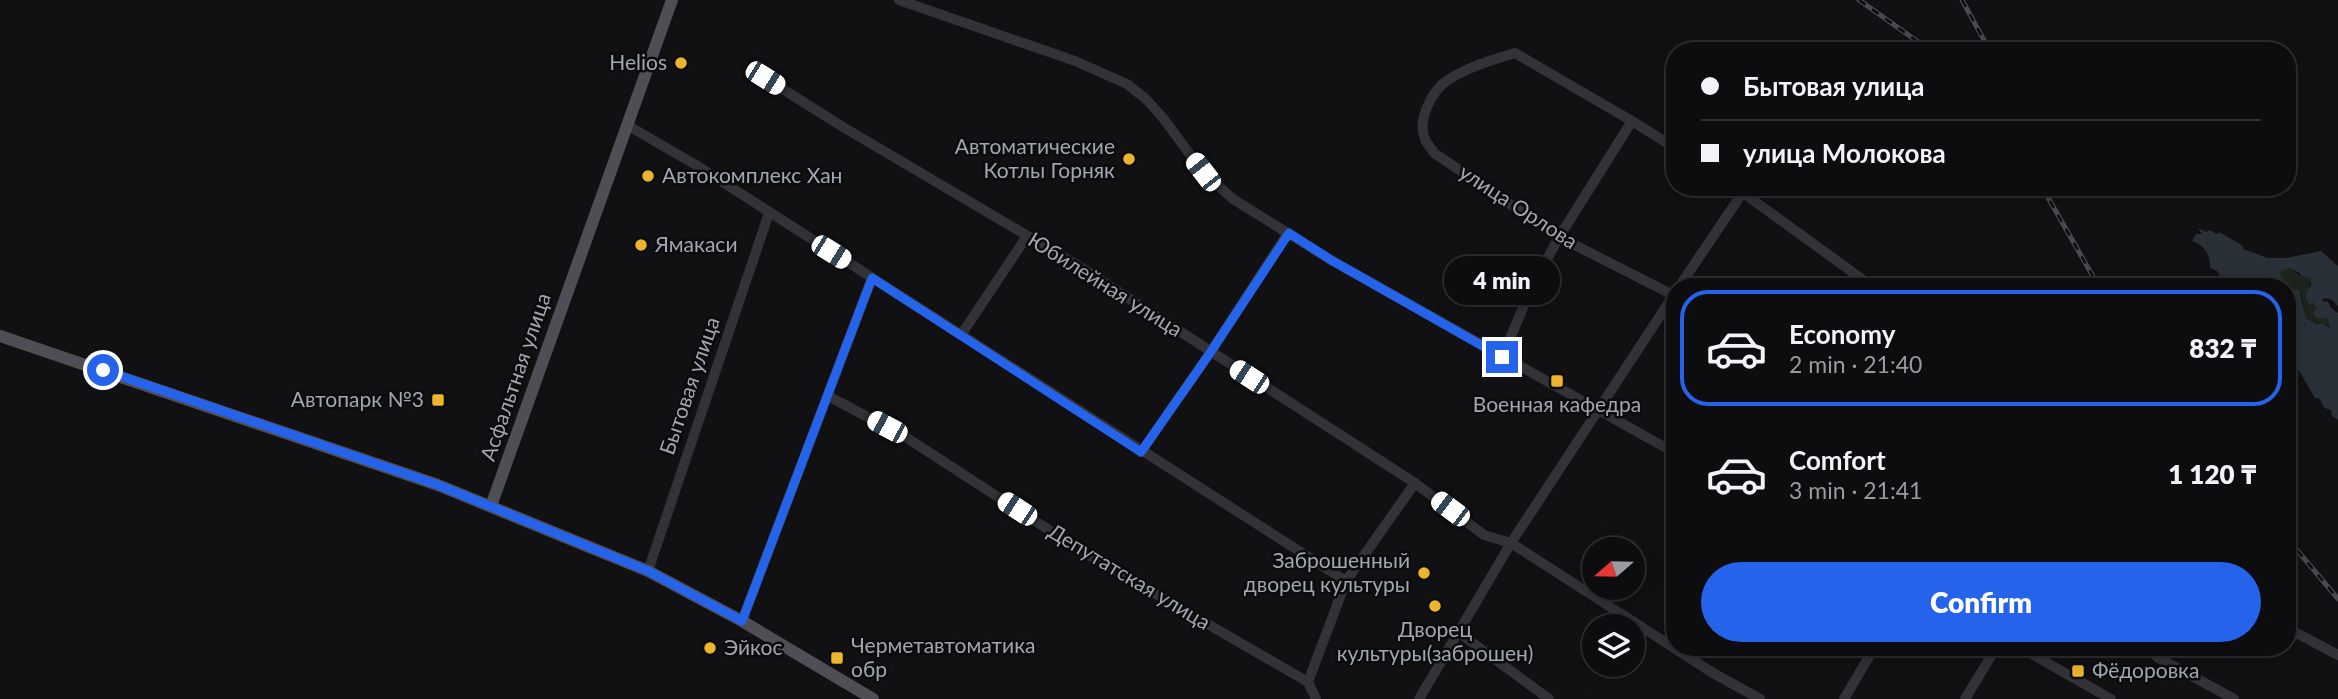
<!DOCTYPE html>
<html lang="en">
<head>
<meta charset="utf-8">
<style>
  body { margin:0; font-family:Lato,sans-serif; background:#1b1a1c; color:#f1f3f6; height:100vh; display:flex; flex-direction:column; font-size:26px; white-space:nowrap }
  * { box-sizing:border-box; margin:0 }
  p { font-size:23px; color:#9a9b9e }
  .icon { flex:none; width:38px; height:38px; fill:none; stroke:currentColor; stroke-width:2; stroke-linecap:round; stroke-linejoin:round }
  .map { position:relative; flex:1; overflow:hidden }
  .panel { position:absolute; left:1666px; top:278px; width:630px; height:378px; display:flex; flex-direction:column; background:#0d0c0e; border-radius:28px; box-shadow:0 4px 18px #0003,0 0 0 2px #2d2c2e }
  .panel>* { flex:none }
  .guide { position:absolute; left:1666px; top:42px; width:630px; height:154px; border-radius:28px; box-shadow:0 4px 18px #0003,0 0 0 2px #2d2c2e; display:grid; align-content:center; height:154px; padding:0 35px; background:#0d0c0e }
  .needle { width:46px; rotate:250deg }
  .controls { position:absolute; left:1582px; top:537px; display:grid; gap:14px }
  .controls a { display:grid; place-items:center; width:63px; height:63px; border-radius:50%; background:#0d0c0e; box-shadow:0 4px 18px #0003,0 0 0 2px #2d2c2e; font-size:35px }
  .end { position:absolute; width:32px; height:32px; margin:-16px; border:9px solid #2563eb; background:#fff; box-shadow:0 0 0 4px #fff }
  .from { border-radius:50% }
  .bubble { position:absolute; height:49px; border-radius:24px; background:#0d0c0e; box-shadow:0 4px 18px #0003,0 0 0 2px #2d2c2e; font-size:23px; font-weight:800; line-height:49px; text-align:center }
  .car { position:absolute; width:21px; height:42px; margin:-21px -10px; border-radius:9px; box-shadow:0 0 5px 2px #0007; background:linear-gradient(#fff 24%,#345 0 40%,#fff 0 76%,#345 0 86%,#fff 0) }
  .guide b { display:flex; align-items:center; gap:24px; height:66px; font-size:26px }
  .guide b+b { border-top:2px solid #2d2c2e }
  .guide i { width:18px; height:18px; background:#f1f3f6 }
  ul { padding:12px 0 0; list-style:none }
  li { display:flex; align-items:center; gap:21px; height:116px; margin:0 14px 10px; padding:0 21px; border:4px solid transparent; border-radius:28px }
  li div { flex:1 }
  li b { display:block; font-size:26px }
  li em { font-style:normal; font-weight:800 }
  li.active { border-color:#2563eb }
  li>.icon { width:63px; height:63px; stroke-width:1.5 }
  .button { display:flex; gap:14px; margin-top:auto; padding:14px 35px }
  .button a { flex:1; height:80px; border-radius:42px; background:#2563eb; color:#fff; font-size:28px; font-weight:800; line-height:80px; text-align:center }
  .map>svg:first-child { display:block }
  .green { fill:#1d241e }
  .water { fill:#293037; fill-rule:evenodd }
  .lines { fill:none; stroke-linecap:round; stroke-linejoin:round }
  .minor { stroke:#323237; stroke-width:10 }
  .major { stroke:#4e4f56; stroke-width:12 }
  .rail-casing { stroke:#494a50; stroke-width:5 }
  .rail { stroke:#0c0c0d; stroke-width:2.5; stroke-dasharray:8; stroke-linecap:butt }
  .route { stroke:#2563eb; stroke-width:9 }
  .poi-dot { fill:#edb42d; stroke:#0c0c0d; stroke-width:2.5 }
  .labels { text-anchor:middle; stroke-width:5; stroke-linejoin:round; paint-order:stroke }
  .poi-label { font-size:21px; fill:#a2a6b2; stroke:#0c0c0d; text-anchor:start }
  .street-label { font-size:21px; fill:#a2a6b2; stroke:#0c0c0d }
</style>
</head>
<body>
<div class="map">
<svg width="2338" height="699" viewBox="0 0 2338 699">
  <rect width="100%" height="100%" fill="#111012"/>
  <polygon class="green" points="2290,268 2301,276 2311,278 2309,287 2317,306 2317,310 2313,311 2327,318 2330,326 2326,327 2306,318 2301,294 2287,285 2280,274 2283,269"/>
  <path class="water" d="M2198,228L2206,232L2210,230L2217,234L2219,232L2242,245L2243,249L2268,258H2286L2321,251L2338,266V306L2332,300L2324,298L2322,301L2328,302L2331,308L2338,313V420L2332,416L2331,410C2323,408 2323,406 2320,399L2315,398L2301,374L2298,370L2290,369L2287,362V287H2227L2217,271L2210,268C2211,255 2204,245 2192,241L2196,234H2202ZM2290,268L2300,273L2301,276L2311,278V285L2305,296L2310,306L2313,302L2317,309L2313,312L2314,316L2321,319L2327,318L2330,327H2326L2324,324H2317L2306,318L2299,290C2289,290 2285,281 2280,274L2283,270Z"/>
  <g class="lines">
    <g class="minor">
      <polyline points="899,0 1075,61 1127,84 1146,99 1163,118 1203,172 1233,199 1331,260 1675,453"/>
      <polyline points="765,78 843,127 1077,265 1415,483 1484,535 1511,543 1713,673 1760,699"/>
      <polyline points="627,125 696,165 1346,581"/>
      <path d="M1675,148L1632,121L1515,53C1492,60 1468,67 1448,80C1432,90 1417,120 1425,139C1427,144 1431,148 1434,153L1559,237L1675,296"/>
      <polyline points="1735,187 1873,287"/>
      <polyline points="1679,287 1743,192"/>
      <polyline points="961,335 1027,236"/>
      <polyline points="1502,357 1532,287 1559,237 1632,121"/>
      <polyline points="828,396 907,438 1083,552 1308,682 1316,699"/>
      <polyline points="1141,452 1210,353 1288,233"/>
      <polyline points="648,571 769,213"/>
      <polyline points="742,621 872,278"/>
      <polyline points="2287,628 2338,655"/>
      <polyline points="1458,632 1549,699"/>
      <polyline points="2021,648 2111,699"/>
      <polyline points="2153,648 2157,657 2234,699"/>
      <polyline points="1308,682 1346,581 1415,483"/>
      <polyline points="1419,699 1511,543 1675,293"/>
      <polyline points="1844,699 1874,648"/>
      <polyline points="1965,699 1996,648"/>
    </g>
    <g class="major">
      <polyline points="0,336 438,485 648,571 742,621 873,699"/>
      <polyline points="491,506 672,0"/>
    </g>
    <defs>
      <g id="rail">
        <polyline points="1859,0 1931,51"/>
        <polyline points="1962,0 1990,51"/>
        <polyline points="2042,187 2099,287"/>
        <polyline points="2287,538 2338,599"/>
      </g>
    </defs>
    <use href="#rail" class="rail-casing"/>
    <use href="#rail" class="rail"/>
  </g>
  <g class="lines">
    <polyline class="route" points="103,370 438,485 648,571 742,621 872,278 1141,452 1210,353 1289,233 1331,260 1502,357"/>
  </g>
  <g class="poi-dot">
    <circle cx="681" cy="63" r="7"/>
    <circle cx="1129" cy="159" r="7"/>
    <circle cx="648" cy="176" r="7"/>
    <circle cx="641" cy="245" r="7"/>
    <rect x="1550" y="374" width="14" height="14" rx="3.5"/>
    <rect x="431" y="393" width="14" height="14" rx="3.5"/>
    <circle cx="1424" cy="573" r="7"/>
    <circle cx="1435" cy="606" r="7"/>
    <circle cx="710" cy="648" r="7"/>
    <rect x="830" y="651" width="14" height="14" rx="3.5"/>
    <rect x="2071" y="664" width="14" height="14" rx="3.5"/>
  </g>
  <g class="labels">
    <g class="poi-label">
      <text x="667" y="70" text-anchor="end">Helios</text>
      <text x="1115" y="154" text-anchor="end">Автоматические<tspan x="1115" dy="24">Котлы Горняк</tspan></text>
      <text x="662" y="183">Автокомплекс Хан</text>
      <text x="655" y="252">Ямакаси</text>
      <text x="424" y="407" text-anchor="end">Автопарк №3</text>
      <text x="1557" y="412" text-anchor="middle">Военная кафедра</text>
      <text x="1410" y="568" text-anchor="end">Заброшенный<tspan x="1410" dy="24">дворец культуры</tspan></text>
      <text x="1435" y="637" text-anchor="middle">Дворец<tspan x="1435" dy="24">культуры(заброшен)</tspan></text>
      <text x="851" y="653">Черметавтоматика<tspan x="851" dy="24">обр</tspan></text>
      <text x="724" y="655">Эйкос</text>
      <text x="2092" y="678">Фёдоровка</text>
    </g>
    <g class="street-label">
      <text transform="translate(1518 207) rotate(33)" y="7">улица Орлова</text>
      <text transform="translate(1105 285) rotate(32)" y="7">Юбилейная улица</text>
      <text transform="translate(516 377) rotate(-71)" y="7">Асфальтная улица</text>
      <text transform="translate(690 386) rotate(-71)" y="7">Бытовая улица</text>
      <text transform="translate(1129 577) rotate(31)" y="7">Депутатская улица</text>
    </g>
  </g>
</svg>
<div class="controls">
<a><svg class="needle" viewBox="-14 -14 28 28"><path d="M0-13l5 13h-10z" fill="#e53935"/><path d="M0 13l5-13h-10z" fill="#9a9b9e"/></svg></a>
<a><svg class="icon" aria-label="layers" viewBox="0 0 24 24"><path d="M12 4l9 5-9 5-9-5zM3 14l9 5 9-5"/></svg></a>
</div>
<i class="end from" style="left:103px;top:370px"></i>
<i class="end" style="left:1502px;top:357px"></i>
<div class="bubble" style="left:1444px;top:256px;width:116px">4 min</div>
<i class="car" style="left:765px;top:78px;rotate:122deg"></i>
<i class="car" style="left:1203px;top:172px;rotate:322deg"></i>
<i class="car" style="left:831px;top:252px;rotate:122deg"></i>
<i class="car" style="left:1249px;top:377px;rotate:303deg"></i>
<i class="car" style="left:887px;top:427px;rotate:298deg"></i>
<i class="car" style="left:1017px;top:509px;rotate:303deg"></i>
<i class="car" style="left:1450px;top:509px;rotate:307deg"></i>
<div class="guide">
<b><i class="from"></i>Бытовая улица</b>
<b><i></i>улица Молокова</b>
</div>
<section class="panel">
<ul>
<li class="active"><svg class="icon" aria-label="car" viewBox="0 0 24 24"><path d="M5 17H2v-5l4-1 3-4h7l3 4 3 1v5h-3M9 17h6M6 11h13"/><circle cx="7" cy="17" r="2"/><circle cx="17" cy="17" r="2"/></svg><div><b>Economy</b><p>2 min · 21:40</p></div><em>832 ₸</em></li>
<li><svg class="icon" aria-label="car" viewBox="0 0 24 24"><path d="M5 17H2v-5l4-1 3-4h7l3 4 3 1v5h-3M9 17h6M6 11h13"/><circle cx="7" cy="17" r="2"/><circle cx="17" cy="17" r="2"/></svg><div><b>Comfort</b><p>3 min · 21:41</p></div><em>1 120 ₸</em></li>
</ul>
<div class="button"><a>Confirm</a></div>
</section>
</div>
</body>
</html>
